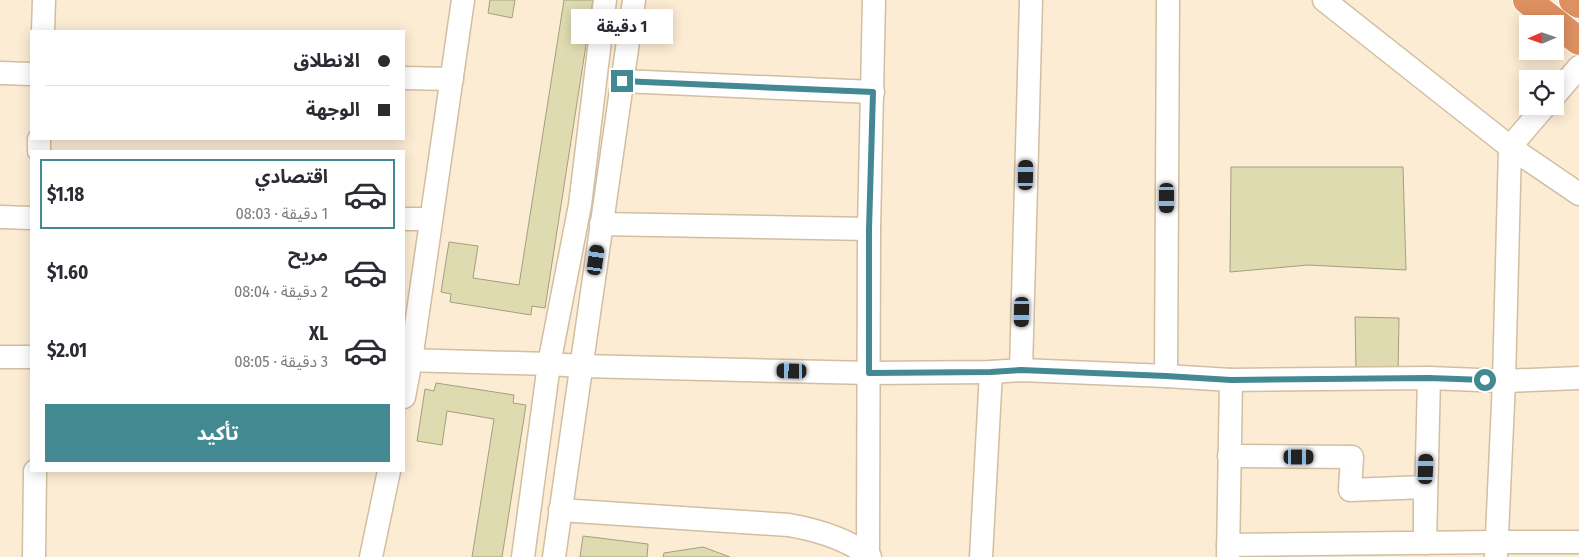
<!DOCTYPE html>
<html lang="ar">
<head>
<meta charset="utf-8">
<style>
  body { margin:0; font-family:"Fira Sans Condensed","Noto Sans Arabic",sans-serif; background:#f7f7f7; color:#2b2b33; direction:rtl; height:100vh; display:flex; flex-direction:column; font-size:19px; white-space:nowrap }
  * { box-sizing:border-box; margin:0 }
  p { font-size:16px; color:#7c7c81 }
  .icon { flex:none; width:28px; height:28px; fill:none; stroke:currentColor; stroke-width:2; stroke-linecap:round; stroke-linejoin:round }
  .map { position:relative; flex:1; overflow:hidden; direction:ltr }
  .side { position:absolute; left:30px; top:150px; width:375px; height:322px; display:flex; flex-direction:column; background:#fff; border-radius:0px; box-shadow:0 2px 12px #0003; direction:rtl }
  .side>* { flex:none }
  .hud { position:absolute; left:30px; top:30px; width:375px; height:110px; border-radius:0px; box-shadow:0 2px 12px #0003; direction:rtl; display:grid; align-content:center; height:110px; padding:0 15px; background:#fff }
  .needle { width:32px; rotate:268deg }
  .tools { position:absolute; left:1519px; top:15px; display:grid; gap:10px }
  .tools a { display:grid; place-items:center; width:45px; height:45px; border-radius:0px; background:#fff; box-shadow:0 2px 12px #0003; font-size:25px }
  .end { position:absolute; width:22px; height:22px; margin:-11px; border:6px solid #428992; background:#fff; box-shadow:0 0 0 2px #fff }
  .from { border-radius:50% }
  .bubble { position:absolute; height:35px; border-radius:0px; background:#fff; box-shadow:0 2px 12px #0003; font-size:16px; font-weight:700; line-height:35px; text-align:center; direction:rtl }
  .car { position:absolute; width:15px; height:30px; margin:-15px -8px; border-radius:6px; box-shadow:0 0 4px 1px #0007; background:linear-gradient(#222 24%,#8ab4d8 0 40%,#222 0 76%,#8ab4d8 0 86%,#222 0) }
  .hud b { display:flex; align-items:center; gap:18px; height:48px; font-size:19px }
  .hud b+b { border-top:1px solid #e1e1e2 }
  .hud i { width:12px; height:12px; background:#2b2b33 }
  ul { padding:9px 0 0; list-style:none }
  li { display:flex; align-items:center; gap:15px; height:70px; margin:0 10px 8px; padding:0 5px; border:2px solid transparent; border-radius:0px }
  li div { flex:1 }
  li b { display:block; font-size:19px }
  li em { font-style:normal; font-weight:700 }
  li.on { border-color:#428992 }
  li>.icon { width:45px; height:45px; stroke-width:1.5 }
  .action { display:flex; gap:10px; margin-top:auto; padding:10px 15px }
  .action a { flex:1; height:58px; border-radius:0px; background:#428992; color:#fff; font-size:20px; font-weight:700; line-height:58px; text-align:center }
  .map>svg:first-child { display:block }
  .building { fill:#dfdbb1; stroke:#a29f7e }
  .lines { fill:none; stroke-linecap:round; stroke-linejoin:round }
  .minor-casing { stroke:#d2bea1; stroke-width:25 }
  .highway-casing { stroke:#fff; stroke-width:30 }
  .minor { stroke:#fff; stroke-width:22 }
  .highway { stroke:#de9061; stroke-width:28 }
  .route { stroke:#428992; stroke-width:6 }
</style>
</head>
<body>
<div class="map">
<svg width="1579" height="557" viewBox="0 0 1579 557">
  <rect width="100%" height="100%" fill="#fdecd4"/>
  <g class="building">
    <polygon points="490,0 515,0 512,18 488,13"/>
    <polygon points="564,0 593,0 545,308 532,306 531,315 450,302 451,294 441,292 449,242 478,246 473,278 519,285"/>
    <polygon points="1231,167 1403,167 1406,270 1308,265 1230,272"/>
    <polygon points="1355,317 1399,318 1398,374 1356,371"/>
    <polygon points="436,383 514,395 513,403 526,405 502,557 472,557 494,419 447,411 442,445 417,441 425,389 434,391"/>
    <polygon points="583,536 648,544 647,557 580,557"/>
    <polygon points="703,547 730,557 663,557 664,553"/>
  </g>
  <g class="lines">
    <defs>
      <g id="minor">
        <polyline points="1324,0 1510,147 1579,194"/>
        <polyline points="43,31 44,0"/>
        <polyline points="0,73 31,74"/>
        <polyline points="404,78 452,79"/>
        <polyline points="622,81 873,92"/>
        <polyline points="1555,95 1579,67"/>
        <polyline points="39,151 39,139"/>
        <polyline points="0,217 31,218"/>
        <polyline points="404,219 431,219"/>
        <polyline points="601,224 869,229"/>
        <polyline points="0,357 31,357"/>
        <polyline points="404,360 549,364 582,366 869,373 991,372 1021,370 1166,376 1231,380 1429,378 1504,381 1579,378"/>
        <polyline points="1021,370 1031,0"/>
        <polyline points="1166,376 1168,0"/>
        <polyline points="404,397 411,360 463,0"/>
        <polyline points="1229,456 1352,457 1350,490 1425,487 1425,543 1429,378"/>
        <path d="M560,510L789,525C817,530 848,539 870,557"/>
        <polyline points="1228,545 1497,542 1579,542"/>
        <polyline points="868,555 869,229 874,0"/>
        <polyline points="34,557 35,471"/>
        <polyline points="371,557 389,471"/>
        <polyline points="523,557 549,364 580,205 605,0"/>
        <polyline points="554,557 634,0"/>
        <polyline points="981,557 991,372"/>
        <polyline points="1228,557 1231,380"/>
        <polyline points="1496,557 1504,381 1510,147 1545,106"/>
      </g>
      <g id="highway">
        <polyline points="1527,0 1579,41"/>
        <polyline points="1573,0 1579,4"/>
      </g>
    </defs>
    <use href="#minor" class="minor-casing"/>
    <use href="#highway" class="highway-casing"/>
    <use href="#minor" class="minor"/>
    <use href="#highway" class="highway"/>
  </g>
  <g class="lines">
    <polyline class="route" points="622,81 873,92 869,229 869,373 991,372 1021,370 1166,376 1231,380 1429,378 1485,380"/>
  </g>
</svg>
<div class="tools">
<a><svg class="needle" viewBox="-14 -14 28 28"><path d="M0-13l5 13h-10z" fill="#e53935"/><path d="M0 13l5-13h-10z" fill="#7c7c81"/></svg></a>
<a><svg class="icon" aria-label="locate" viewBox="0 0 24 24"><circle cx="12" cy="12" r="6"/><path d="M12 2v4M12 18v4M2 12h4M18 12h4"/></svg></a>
</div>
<i class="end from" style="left:1485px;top:380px"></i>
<i class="end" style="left:622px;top:81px"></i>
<div class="bubble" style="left:571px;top:9px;width:102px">1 دقيقة</div>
<i class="car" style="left:1026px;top:175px;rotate:1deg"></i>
<i class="car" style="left:1167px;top:198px;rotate:180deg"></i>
<i class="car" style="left:596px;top:260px;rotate:8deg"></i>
<i class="car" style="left:1022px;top:312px;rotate:181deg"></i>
<i class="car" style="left:792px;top:371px;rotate:271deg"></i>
<i class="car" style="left:1299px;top:457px;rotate:90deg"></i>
<i class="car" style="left:1426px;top:469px;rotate:2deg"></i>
<div class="hud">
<b><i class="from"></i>الانطلاق</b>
<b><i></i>الوجهة</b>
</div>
<section class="side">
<ul>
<li class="on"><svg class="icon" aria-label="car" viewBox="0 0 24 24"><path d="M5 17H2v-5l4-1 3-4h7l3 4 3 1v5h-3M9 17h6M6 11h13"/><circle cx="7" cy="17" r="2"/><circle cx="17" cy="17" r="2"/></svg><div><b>اقتصادي</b><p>1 دقيقة · 08:03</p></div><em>$1.18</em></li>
<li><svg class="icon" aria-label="car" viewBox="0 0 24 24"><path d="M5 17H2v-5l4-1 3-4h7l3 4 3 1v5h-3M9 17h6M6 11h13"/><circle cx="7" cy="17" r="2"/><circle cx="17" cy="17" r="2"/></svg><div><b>مريح</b><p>2 دقيقة · 08:04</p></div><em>$1.60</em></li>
<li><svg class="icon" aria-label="car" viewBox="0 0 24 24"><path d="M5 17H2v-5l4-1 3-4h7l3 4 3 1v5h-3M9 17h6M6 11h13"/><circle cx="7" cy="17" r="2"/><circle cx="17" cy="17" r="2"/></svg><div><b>XL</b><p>3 دقيقة · 08:05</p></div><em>$2.01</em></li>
</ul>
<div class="action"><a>تأكيد</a></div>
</section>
</div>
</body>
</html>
